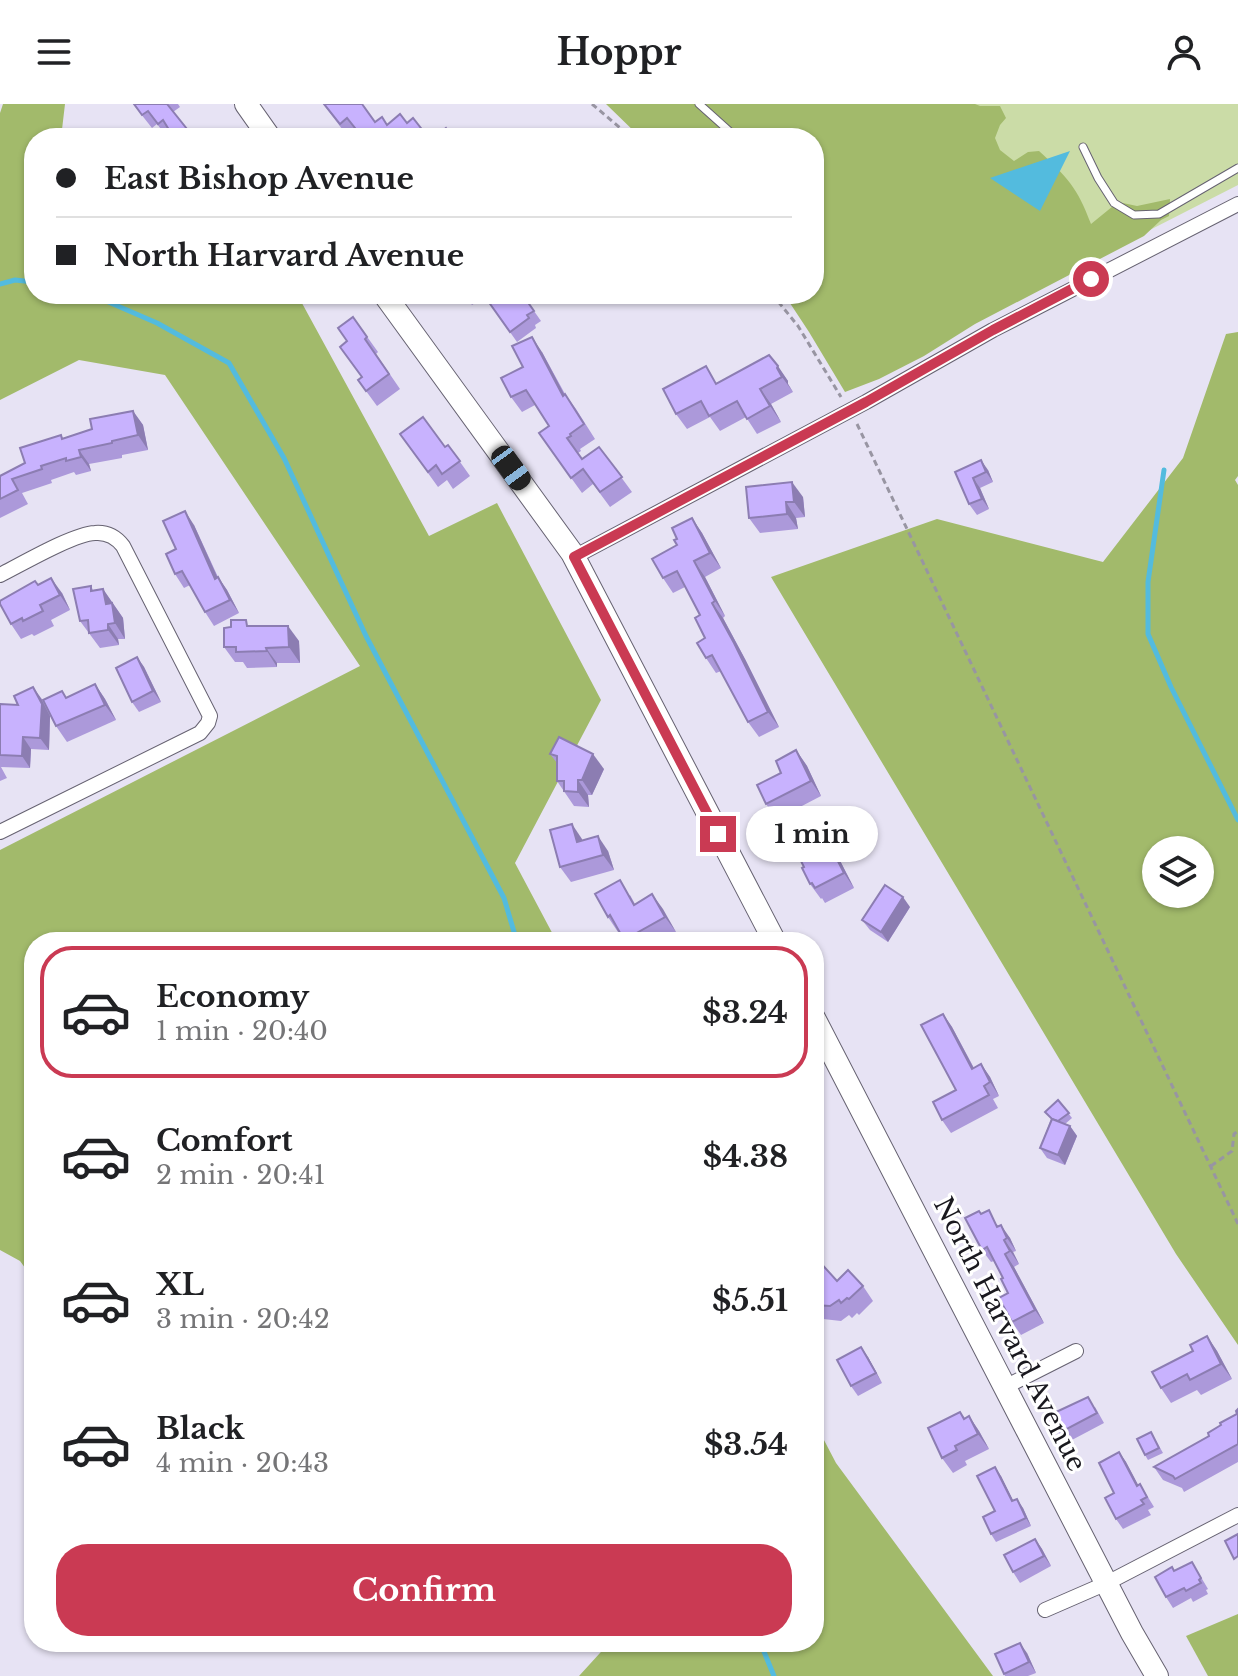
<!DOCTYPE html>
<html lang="en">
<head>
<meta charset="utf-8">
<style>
  body { margin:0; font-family:"Libre Baskerville",serif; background:#f2f2f2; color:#202124; height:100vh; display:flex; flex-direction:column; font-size:30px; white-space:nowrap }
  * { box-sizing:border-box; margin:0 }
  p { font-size:26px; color:#757577 }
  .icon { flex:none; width:44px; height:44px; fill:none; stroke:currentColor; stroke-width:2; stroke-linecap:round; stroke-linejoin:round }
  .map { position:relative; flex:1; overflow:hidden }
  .sheet { position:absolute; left:24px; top:828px; width:800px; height:720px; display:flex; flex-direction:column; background:#fff; border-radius:32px; box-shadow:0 2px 6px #0004 }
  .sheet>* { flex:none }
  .guide { position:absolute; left:24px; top:24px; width:800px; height:176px; border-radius:32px; box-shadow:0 2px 6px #0004; display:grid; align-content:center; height:176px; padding:0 32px; background:#fff }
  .controls { position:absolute; left:1142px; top:732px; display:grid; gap:16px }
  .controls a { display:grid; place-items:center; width:72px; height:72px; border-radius:50%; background:#fff; box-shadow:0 2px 6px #0004; font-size:40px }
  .end { position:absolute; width:36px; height:36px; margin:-18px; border:10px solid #ca3a53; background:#fff; box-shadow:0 0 0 4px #fff }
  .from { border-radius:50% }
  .bubble { position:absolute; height:56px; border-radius:28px; background:#fff; box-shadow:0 2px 6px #0004; font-size:26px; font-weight:800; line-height:56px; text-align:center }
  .car { position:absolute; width:24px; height:48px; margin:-24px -12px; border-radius:10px; box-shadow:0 0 6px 2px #0007; background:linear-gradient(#222 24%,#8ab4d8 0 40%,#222 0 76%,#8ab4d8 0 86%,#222 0) }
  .guide b { display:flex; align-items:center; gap:28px; height:76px; font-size:30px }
  .guide b+b { border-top:2px solid #e0e0e0 }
  .guide i { width:20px; height:20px; background:#202124 }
  ul { padding:14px 0 0; list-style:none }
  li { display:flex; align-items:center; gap:24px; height:132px; margin:0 16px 12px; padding:0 16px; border:4px solid transparent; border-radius:32px }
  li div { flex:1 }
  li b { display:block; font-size:30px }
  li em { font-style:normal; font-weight:800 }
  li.current { border-color:#ca3a53 }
  li>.icon { width:72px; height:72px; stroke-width:1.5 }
  .cta { display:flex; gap:16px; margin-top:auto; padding:16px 32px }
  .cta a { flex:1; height:92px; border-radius:32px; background:#ca3a53; color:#fff; font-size:32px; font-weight:800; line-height:92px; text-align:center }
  header { display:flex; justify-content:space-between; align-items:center; height:104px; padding:0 32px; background:#fff; font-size:36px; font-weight:800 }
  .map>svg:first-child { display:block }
  .green { fill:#cbdca7 }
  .forest { fill:#a2ba6b; fill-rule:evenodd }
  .water { fill:#53bbde }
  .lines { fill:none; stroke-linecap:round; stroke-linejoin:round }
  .stream { stroke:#53bbde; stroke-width:5 }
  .lane-casing { stroke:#666271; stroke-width:9 }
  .street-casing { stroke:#666271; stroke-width:16 }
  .secondary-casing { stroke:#666271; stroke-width:24 }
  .path { stroke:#9895a2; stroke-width:3; stroke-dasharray:6 4; stroke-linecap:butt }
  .lane { stroke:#fff; stroke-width:7 }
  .street { stroke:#fff; stroke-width:14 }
  .secondary { stroke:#fff; stroke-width:22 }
  .wall { fill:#ac99da }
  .shaded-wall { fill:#8c7db2 }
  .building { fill:#c8b2fe; stroke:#8c7db2; stroke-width:2 }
  .route { stroke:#ca3a53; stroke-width:10 }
  .labels { text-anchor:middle; stroke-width:6; stroke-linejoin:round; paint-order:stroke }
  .street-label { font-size:26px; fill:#19181e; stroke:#fff }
</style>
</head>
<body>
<header><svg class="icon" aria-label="menu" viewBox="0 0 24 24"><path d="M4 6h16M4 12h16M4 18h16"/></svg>Hoppr<svg class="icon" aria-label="person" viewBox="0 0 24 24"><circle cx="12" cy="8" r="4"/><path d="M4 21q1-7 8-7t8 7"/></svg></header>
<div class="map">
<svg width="1238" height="1572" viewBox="0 0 1238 1572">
  <rect width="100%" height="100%" fill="#e7e3f4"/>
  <polygon class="green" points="648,0 1238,0 1238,81 848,280 814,190 814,34"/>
  <g class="forest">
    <polygon points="3,0 65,0 61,34 34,34 34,190 297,190 429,432 497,399 601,596 515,759 557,838 34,838 34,1176 20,1157 0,1146 0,746 360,562 165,271 79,256 0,296 0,9"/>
    <path d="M606,0H975L980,2H1000L1006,14L1000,21L995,34L1000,46L1014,57L1028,48L1039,47C1068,74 1077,83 1091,120L1118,98L1137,102L1170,95L1169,112L1161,116L1144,132L975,220L924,252L879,275L845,288L809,228L784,190H814V34H641Z"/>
    <path d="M1238,228V372L1235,376L1238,381V1241L1176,1150L771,473L937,415L1103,458L1183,354L1226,230ZM1200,746V790H1156V746Z"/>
    <polygon points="814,1317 836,1359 993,1572 579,1572 610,1538 814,1538"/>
    <polygon points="1238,1510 1238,1572 1208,1572 1186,1532"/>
  </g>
  <polygon class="water" points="1070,47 1040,107 990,74"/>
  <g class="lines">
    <g class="stream">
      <polyline points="0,180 15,176 34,178"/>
      <polyline points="90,190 157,219 229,259 284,354 366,532 504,794 517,838"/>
      <polyline points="1164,366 1148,478 1148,530 1171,583 1238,716"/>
      <polyline points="760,1538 774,1572"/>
    </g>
    <defs>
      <g id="lane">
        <polyline points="699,0 737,34"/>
        <polyline points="1083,43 1098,74 1114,99 1134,111 1159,110 1238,64"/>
      </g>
      <g id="street">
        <polyline points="574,453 866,298 993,226 1238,100"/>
        <path d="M0,471C22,460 73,430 95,429C107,428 116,433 123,442L210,612L208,619L200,629L0,728"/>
        <polyline points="1005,1283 1076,1247"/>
        <polyline points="1045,1506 1107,1479 1238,1411"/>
      </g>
      <g id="secondary">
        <polyline points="246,0 270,34"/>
        <polyline points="384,190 572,449 775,838"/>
        <polyline points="814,914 1132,1529 1157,1572"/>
      </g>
    </defs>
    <use href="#lane" class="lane-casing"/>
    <use href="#street" class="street-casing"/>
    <use href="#secondary" class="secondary-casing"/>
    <g class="path">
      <polyline points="592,0 632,34"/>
      <polyline points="772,190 798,222 841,293"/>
      <polyline points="857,320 1238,1120"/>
      <polyline points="1211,1062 1232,1047 1234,1030 1238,1027"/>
    </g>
    <use href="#lane" class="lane"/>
    <use href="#street" class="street"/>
    <use href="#secondary" class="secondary"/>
  </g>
  <g class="wall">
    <polygon points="133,0 178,0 180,3 173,8 193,34 174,34 172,30 167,33 157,20 152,24"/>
    <polygon points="323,0 362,0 375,18 387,21 407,19 413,14 428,34 361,34 358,30 352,34 349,34"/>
    <polygon points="449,190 482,190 484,193 472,201 467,194 463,197 461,194 455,198"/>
    <polygon points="522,190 541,217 535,221 536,224 517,238 488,197"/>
    <polygon points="353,213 378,248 376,250 400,285 377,302 358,276 361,273 347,237"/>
    <polygon points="542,248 565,290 576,305 595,335 580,345 581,347 578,349 582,355 599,343 632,388 610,403 593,380 582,389 539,329 549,322 535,301 522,308 511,293 523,263"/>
    <polygon points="769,251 788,277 788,280 793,288 771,300 781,318 757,330 746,313 720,327 710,313 687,325 676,310 718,279"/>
    <polygon points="133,307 143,321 148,346 122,351 122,354 89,360 91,367 76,371 74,368 51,376 52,379 22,389 28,400 0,414 0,372 25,359 61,331 63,334 92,325"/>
    <polygon points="400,330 445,343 448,341 470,372 453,385 447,376 438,383"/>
    <polygon points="988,366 993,378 980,384 989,405 977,411 969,400 955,368"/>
    <polygon points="746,383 803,393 805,413 796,414 798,425 760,429 749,414"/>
    <polygon points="692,414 702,429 721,464 705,473 725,512 723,514 745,555 779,623 759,633 748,618 721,567 716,569 706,554 705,534 700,511 685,483 673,489 663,474 677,441 677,435"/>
    <polygon points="194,421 218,473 227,486 239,509 214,522 205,508 190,481 184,484 175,470 176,445"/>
    <polygon points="38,481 62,489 70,506 51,516 54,522 34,532 32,530 21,535 11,520"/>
    <polygon points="91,482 93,486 103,485 123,514 125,535 118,535 119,541 100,544 80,517"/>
    <polygon points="251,522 299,537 300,559 277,559 277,563 247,564 243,558 235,558 224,543"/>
    <polygon points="137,553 144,563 161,598 139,608 132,598"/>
    <polygon points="95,580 105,595 116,616 67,638 56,622 66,594"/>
    <polygon points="41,594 50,612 49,646 31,645 30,664 1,663 7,674 0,677 0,600 18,601"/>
    <polygon points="796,646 807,662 821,692 777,715 766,700 781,669"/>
    <polygon points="550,650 604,665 592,691 588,691 589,703 574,702 557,677 557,659"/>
    <polygon points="822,726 832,741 854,784 825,799 822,794 821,795 810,780 804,763 818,728"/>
    <polygon points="582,737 608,747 614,766 571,778 560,763"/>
    <polygon points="652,790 676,828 659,838 626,838 619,827 618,828 608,813 630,791 635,800"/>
    <polygon points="910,803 888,838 870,826 862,816"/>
    <polygon points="943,910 952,923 974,964 981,960 990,973 999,992 993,995 998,1004 951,1029 942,1016 956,986"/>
    <polygon points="1058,996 1072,1014 1065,1020 1070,1022 1077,1032 1065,1061 1047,1054 1040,1044"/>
    <polygon points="982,1110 999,1122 1010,1134 1016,1147 1013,1148 1019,1160 1014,1163 1044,1219 1021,1231 1012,1218 1008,1189 1003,1174 994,1157 991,1158 982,1146"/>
    <polygon points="814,1156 837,1177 863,1182 873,1197 859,1211 857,1209 852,1214 849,1211 841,1217 823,1215 814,1203"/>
    <polygon points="1207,1232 1217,1247 1232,1275 1201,1291 1197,1286 1171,1299 1161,1284"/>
    <polygon points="868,1253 882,1279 858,1292 851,1282"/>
    <polygon points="1095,1303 1104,1319 1070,1337 1069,1336 1065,1338 1058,1328"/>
    <polygon points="1238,1305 1238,1358 1184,1388 1182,1384 1163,1376 1154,1363 1209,1332 1237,1310"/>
    <polygon points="960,1308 965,1314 969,1312 979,1327 989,1345 965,1357 967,1361 953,1369 942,1354"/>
    <polygon points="1151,1328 1163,1349 1148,1356 1145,1351"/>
    <polygon points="1119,1348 1126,1358 1138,1381 1140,1380 1154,1403 1148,1406 1151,1411 1123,1425 1116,1415 1114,1389"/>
    <polygon points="1001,1372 1013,1397 1023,1404 1031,1422 996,1438 991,1430"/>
    <polygon points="1035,1435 1042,1445 1051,1462 1020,1479 1013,1468"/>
    <polygon points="1192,1458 1208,1485 1206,1486 1208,1490 1193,1498 1191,1494 1173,1504 1166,1493 1175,1467"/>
    <polygon points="1027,1549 1036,1569 1028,1572 1005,1572 1004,1570"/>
  </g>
  <g class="shaded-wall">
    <polygon points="532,233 542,248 573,307 563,292"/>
    <polygon points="778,262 788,277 788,280 793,288 782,273 777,264"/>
    <polygon points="760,285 771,300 781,318 770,302"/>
    <polygon points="133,307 143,321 148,346 138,331"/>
    <polygon points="79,346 89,360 91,367 81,353"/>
    <polygon points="981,356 988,366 993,378 986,368"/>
    <polygon points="973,374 980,384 989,405 982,395"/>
    <polygon points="792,378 803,393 805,413 794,398"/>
    <polygon points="786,398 796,414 798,425 787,410"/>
    <polygon points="185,407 194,421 224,488 215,475"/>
    <polygon points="692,414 702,429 721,464 710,449"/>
    <polygon points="694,457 705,473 725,512 715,497"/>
    <polygon points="218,473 227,486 239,509 230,496"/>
    <polygon points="51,474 62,489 70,506 60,491"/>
    <polygon points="103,485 123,514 125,535 115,519 106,500"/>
    <polygon points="712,499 723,514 745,555 779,623 768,608"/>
    <polygon points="108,520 118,535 119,541 108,526"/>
    <polygon points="288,522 299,537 300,559 289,543"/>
    <polygon points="266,544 277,559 277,563 267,547"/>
    <polygon points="137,553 144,563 161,598 153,587"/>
    <polygon points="95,580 105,595 116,616 105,601"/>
    <polygon points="33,583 41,594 50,612 49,646 40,634"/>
    <polygon points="23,633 31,645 30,664 22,652"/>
    <polygon points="796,646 807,662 821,692 811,677"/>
    <polygon points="593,650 604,665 592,691 582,676"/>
    <polygon points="578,676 588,691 589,703 578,688"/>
    <polygon points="572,720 582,735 587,753 577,738"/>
    <polygon points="822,726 832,741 854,784 844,769"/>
    <polygon points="598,732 608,747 614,766 603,751"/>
    <polygon points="652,790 663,805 676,828 665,813"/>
    <polygon points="903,793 910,803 888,838 881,828"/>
    <polygon points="943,910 952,923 981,978 972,965"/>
    <polygon points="981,960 990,973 999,992 990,978"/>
    <polygon points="1070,1022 1077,1032 1065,1061 1058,1051"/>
    <polygon points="1001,1121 1010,1134 1016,1147 1007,1134"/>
    <polygon points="1004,1136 1013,1148 1019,1160 1010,1147"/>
    <polygon points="1005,1150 1014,1163 1044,1219 1035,1206"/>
    <polygon points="1207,1232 1217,1247 1232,1275 1221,1260"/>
    <polygon points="861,1243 868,1253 882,1279 876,1269"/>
    <polygon points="969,1312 979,1327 989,1345 978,1330"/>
    <polygon points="1119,1348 1126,1358 1144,1392 1137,1382"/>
    <polygon points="995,1363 1001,1372 1018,1406 1012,1397"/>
    <polygon points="1017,1395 1023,1404 1031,1422 1026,1414"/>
    <polygon points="1035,1435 1042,1445 1051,1462 1044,1452"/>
    <polygon points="1020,1539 1027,1549 1036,1569 1029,1558"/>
  </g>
  <g class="building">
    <polygon points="134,0 167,0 191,30 188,32 189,34 174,34 163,16 158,20 148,7 142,11"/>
    <polygon points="324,0 362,0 375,18 382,13 387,21 400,10 407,19 413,14 424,28 416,34 363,34 347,14 340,20"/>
    <polygon points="446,24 454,34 434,34"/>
    <polygon points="497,190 522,190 534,207 527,211 529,214 510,228 488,197"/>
    <polygon points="353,213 367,233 365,235 389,270 366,287 358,276 362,273 340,243 347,237 338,224"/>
    <polygon points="532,233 563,292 565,290 584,320 570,330 571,332 567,334 582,355 599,343 622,373 600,388 583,365 571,374 539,329 549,322 526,286 511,293 501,274 523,263 512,242"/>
    <polygon points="769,251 778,262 777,264 782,273 760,285 770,302 747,315 737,297 709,312 701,297 676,310 663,285 706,262 716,280"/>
    <polygon points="133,307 138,331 112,337 112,339 79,346 81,353 66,357 66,354 41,362 42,365 12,375 18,386 0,395 0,372 25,359 20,344 61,331 62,335 92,325 90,315"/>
    <polygon points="423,313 445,343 448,341 460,357 442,370 436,361 428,368 400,330"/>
    <polygon points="981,356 986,368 973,374 982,395 969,400 955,368"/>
    <polygon points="792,378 794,398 786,398 787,410 749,414 746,383"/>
    <polygon points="185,407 215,475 218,473 230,496 205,508 182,467 175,470 166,450 176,445 163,417"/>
    <polygon points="692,414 710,449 694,457 715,497 712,499 734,539 768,608 748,618 712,551 706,554 697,539 705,534 695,514 700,511 677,467 663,474 652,455 677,441 674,436 677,435 672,424"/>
    <polygon points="51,474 60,491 40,501 43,507 23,517 22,514 11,520 0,500 0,497 35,477 38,481"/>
    <polygon points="91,482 91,487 103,485 106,500 112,499 115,519 108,520 108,526 89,529 88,516 80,517 73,485"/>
    <polygon points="231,516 246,516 247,522 288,522 289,543 266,544 267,547 236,548 236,543 224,543 224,524 231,523"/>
    <polygon points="137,553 153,587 132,598 116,564"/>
    <polygon points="95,580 105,601 56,622 43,596 62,587 66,594"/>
    <polygon points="33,583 42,600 40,634 23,633 22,652 0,651 0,600 18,601 14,592"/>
    <polygon points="559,633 593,650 582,676 578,676 578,688 564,687 564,677 557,677 557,652 550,650"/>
    <polygon points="796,646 811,677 766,700 757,681 781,669 776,657"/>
    <polygon points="807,712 816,729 822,726 844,769 815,784 812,779 810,780 802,764 804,763 784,723"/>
    <polygon points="572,720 577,738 598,732 603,751 560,763 550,726"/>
    <polygon points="620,776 634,801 652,790 665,813 624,836 610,811 608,813 595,790"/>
    <polygon points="885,781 903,793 881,828 862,816"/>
    <polygon points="943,910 972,965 981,960 990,978 984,982 989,991 942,1016 933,998 956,986 921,921"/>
    <polygon points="1058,996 1069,1009 1058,1017 1052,1015 1045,1008"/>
    <polygon points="1052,1015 1070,1022 1058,1051 1040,1044"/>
    <polygon points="989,1106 997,1123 1001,1121 1007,1134 1004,1136 1010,1147 1005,1150 1035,1206 1012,1218 999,1194 1008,1189 1001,1175 1003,1174 987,1143 982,1146 965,1114 979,1107 981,1110"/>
    <polygon points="814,1156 818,1156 837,1177 848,1166 863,1182 849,1195 847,1194 841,1199 839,1196 830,1202 814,1201"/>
    <polygon points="1207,1232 1221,1260 1190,1276 1187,1270 1161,1284 1152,1268 1193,1247 1190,1241"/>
    <polygon points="861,1243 876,1269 851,1282 837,1256"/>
    <polygon points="1088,1293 1097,1309 1063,1327 1062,1325 1058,1328 1050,1313 1054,1311 1054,1309"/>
    <polygon points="1238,1305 1238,1340 1175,1375 1173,1372 1154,1363 1209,1332 1208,1329 1221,1321 1220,1319 1237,1310 1236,1307"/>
    <polygon points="960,1308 964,1315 969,1312 978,1330 955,1342 957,1346 942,1354 928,1324"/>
    <polygon points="1151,1328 1159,1344 1145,1351 1137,1335"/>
    <polygon points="1119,1348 1137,1382 1140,1380 1147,1393 1141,1396 1144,1400 1116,1415 1105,1394 1114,1389 1099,1359"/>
    <polygon points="995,1363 1012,1397 1017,1395 1026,1414 991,1430 983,1413 995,1407 977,1372"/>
    <polygon points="1238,1430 1238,1452 1234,1455 1225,1437"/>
    <polygon points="1035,1435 1044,1452 1013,1468 1004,1451"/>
    <polygon points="1192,1458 1201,1474 1199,1476 1201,1479 1186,1487 1184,1484 1166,1493 1155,1473 1172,1463 1174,1467"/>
    <polygon points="1020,1539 1029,1558 1004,1570 995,1550"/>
  </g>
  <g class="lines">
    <polyline class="route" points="718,730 574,453 866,298 993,226 1091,175"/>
  </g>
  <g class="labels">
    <g class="street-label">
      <text transform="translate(1010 1230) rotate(63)" y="9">North Harvard Avenue</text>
    </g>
  </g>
</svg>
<div class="controls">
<a><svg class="icon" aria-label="layers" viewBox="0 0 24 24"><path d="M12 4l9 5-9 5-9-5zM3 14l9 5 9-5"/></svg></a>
</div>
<i class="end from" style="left:1091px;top:175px"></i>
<i class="end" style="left:718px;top:730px"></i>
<div class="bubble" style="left:746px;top:702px;width:132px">1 min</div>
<i class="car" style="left:511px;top:364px;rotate:144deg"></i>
<div class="guide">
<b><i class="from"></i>East Bishop Avenue</b>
<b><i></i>North Harvard Avenue</b>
</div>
<section class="sheet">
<ul>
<li class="current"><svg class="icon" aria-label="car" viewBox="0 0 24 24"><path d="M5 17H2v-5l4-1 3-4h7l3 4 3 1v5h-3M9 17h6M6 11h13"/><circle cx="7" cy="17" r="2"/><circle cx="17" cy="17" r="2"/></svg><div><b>Economy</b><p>1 min · 20:40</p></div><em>$3.24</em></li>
<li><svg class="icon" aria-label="car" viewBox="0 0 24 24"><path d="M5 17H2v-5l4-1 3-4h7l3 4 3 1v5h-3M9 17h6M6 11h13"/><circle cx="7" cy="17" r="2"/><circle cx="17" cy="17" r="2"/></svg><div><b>Comfort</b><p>2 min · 20:41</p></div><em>$4.38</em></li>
<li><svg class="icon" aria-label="car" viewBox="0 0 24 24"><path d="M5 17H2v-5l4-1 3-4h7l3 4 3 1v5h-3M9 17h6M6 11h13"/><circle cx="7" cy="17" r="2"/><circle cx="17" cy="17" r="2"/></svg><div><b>XL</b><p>3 min · 20:42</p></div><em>$5.51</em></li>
<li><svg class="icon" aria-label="car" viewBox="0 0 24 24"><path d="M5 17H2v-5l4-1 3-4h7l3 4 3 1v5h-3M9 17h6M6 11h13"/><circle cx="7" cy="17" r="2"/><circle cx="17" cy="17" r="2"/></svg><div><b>Black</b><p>4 min · 20:43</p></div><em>$3.54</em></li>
</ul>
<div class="cta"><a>Confirm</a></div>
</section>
</div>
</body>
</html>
